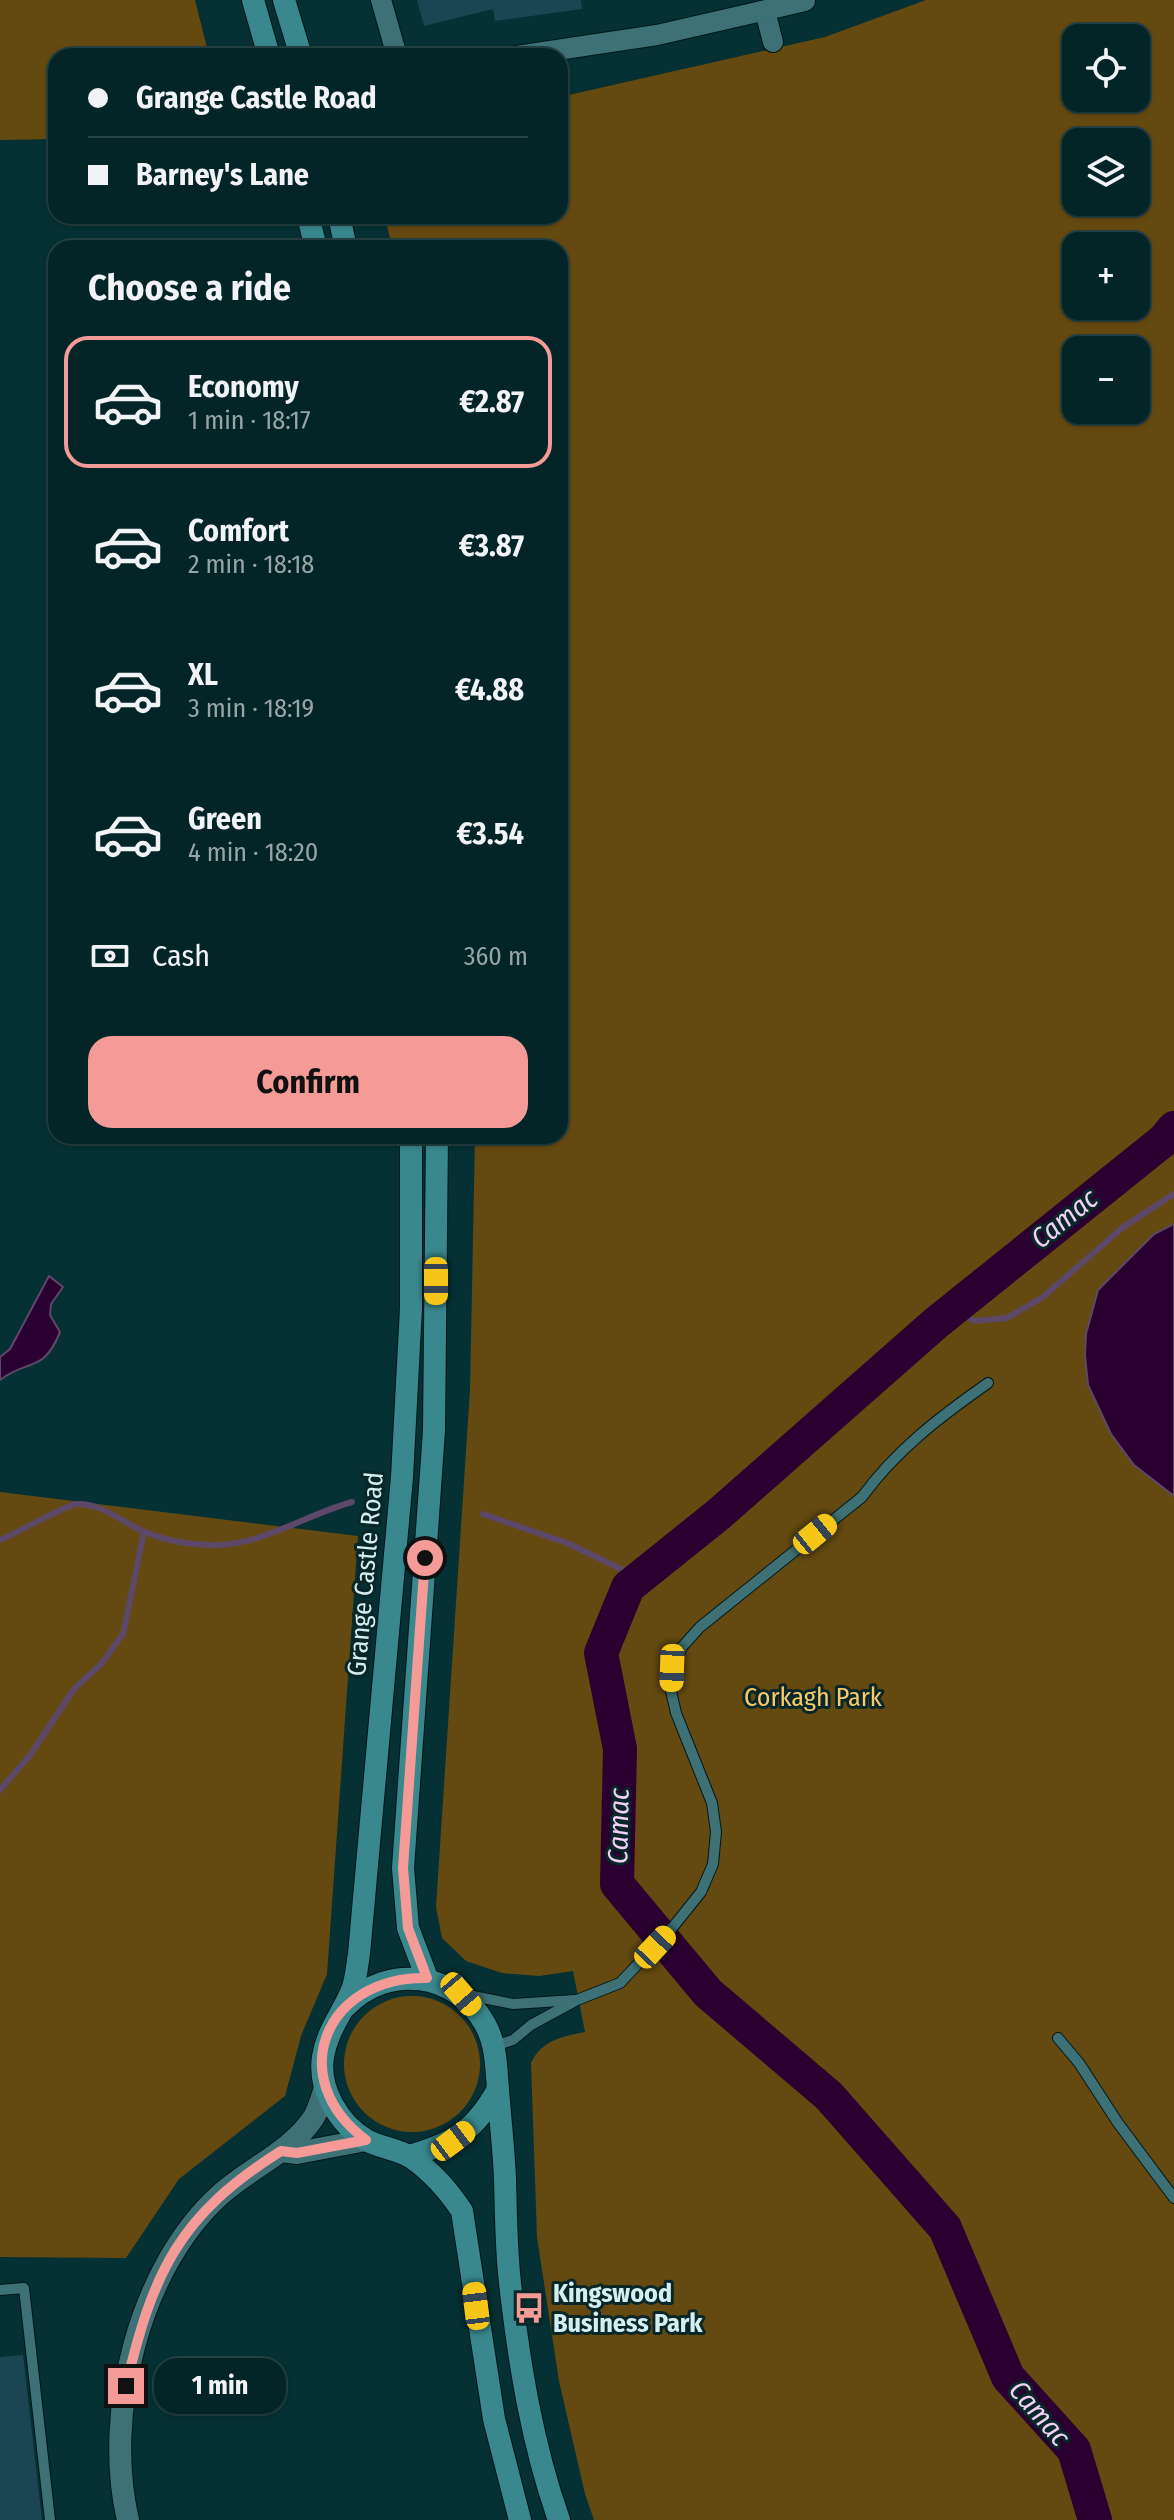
<!DOCTYPE html>
<html lang="en">
<head>
<meta charset="utf-8">
<style>
  body { margin:0; font-family:"Fira Sans Condensed",sans-serif; background:#0d2d2f; color:#f1f3f6; height:100vh; display:flex; flex-direction:column; font-size:30px; white-space:nowrap }
  * { box-sizing:border-box; margin:0 }
  p { font-size:26px; color:#97a5a7 }
  .icon { flex:none; width:44px; height:44px; fill:none; stroke:currentColor; stroke-width:2; stroke-linecap:round; stroke-linejoin:round }
  .map { position:relative; flex:1; overflow:hidden }
  .side { position:absolute; left:48px; top:240px; width:520px; height:904px; display:flex; flex-direction:column; background:#042527; border-radius:24px; box-shadow:0 2px 6px #0004,0 0 0 2px #254244 }
  .side>* { flex:none }
  .hud { position:absolute; left:48px; top:48px; width:520px; height:176px; border-radius:24px; box-shadow:0 2px 6px #0004,0 0 0 2px #254244; display:grid; align-content:center; height:176px; padding:0 40px; background:#042527 }
  .tools { position:absolute; left:1062px; top:24px; display:grid; gap:16px }
  .tools a { display:grid; place-items:center; width:88px; height:88px; border-radius:16px; background:#042527; box-shadow:0 2px 6px #0004,0 0 0 2px #254244; font-size:40px }
  .end { position:absolute; width:36px; height:36px; margin:-18px; border:10px solid #f59b97; background:#111; box-shadow:0 0 0 4px #111 }
  .from { border-radius:50% }
  .bubble { position:absolute; height:56px; border-radius:24px; background:#042527; box-shadow:0 2px 6px #0004,0 0 0 2px #254244; font-size:26px; font-weight:700; line-height:56px; text-align:center }
  .car { position:absolute; width:24px; height:48px; margin:-24px -12px; border-radius:10px; box-shadow:0 0 6px 2px #0007; background:linear-gradient(#f5c518 24%,#345 0 40%,#f5c518 0 76%,#345 0 86%,#f5c518 0) }
  .hud b { display:flex; align-items:center; gap:28px; height:76px; font-size:30px }
  .hud b+b { border-top:2px solid #254244 }
  .hud i { width:20px; height:20px; background:#f1f3f6 }
  ul { padding:0; list-style:none }
  li { display:flex; align-items:center; gap:24px; height:132px; margin:0 16px 12px; padding:0 24px; border:4px solid transparent; border-radius:24px }
  li div { flex:1 }
  li b { display:block; font-size:30px }
  li em { font-style:normal; font-weight:700 }
  li.selected { border-color:#f59b97 }
  li>.icon { width:72px; height:72px; stroke-width:1.5 }
  h2 { padding:0 40px; font-size:36px; line-height:96px }
  .pay { display:flex; align-items:center; gap:20px; height:88px; padding:0 40px; font-size:30px }
  .pay p { margin-inline-start:auto }
  .button { display:flex; gap:16px; margin-top:auto; padding:16px 40px }
  .button a { flex:1; height:92px; border-radius:24px; background:#f59b97; color:#111; font-size:32px; font-weight:700; line-height:92px; text-align:center }
  .map>svg:first-child { display:block }
  .green { fill:#644a10; fill-rule:evenodd }
  .water { fill:#2a0030; stroke:#5d486a; stroke-width:2 }
  .lines { fill:none; stroke-linecap:round; stroke-linejoin:round }
  .stream { stroke:#5d486a; stroke-width:6 }
  .river { stroke:#2a0030; stroke-width:34 }
  .building { fill:#1c4553 }
  .service-casing { stroke:#00171a; stroke-width:12 }
  .minor-casing { stroke:#00171a; stroke-width:22 }
  .tertiary-casing { stroke:#00171a; stroke-width:24 }
  .secondary-casing { stroke:#00171a; stroke-width:24 }
  .service { stroke:#3d7175; stroke-width:10 }
  .minor { stroke:#3d7175; stroke-width:20 }
  .tertiary { stroke:#3d7175; stroke-width:22 }
  .secondary { stroke:#39888e; stroke-width:22 }
  .route { stroke:#f59b97; stroke-width:10 }
  .labels { text-anchor:middle; stroke-width:6; stroke-linejoin:round; paint-order:stroke }
  .street-label { font-size:26px; fill:#d4eff1; stroke:#092628 }
  .park-label { font-size:26px; fill:#f9c968; stroke:#092628 }
  .poi-label { font-size:26px; font-weight:bold; fill:#d4eff1; stroke:#092628; text-anchor:start }
  .water-label { font-size:28px; font-style:italic; fill:#f3d1f7; stroke:#092628 }
</style>
</head>
<body>
<div class="map">
<svg width="1174" height="2520" viewBox="0 0 1174 2520">
  <rect width="100%" height="100%" fill="#053134"/>
  <g class="green">
    <polygon points="0,0 195,0 209,56 56,56 56,139 0,140"/>
    <path d="M926,0H1174V2520H594L585,2494L559,2381L537,2237L531,2063C542,2040 561,2037 585,2032L573,1971L539,1976L502,1973L466,1961L442,1938L436,1907L470,1390L475,1136H560V248H392L385,216H560V97L825,37ZM1076,38H1136V98H1076ZM1076,142H1136V202H1076ZM1076,246H1136V306H1076ZM1076,350H1136V410H1076Z"/>
    <polygon points="0,1492 358,1536 327,1974 301,2036 285,2096 179,2179 126,2258 0,2257"/>
    <circle cx="412" cy="2064" r="68"/>
  </g>
  <g class="water">
    <polygon points="1174,1224 1174,1496 1134,1465 1111,1434 1088,1385 1085,1355 1086,1334 1098,1290 1154,1234"/>
    <path d="M49,1276L63,1287L51,1304L50,1315L60,1332C43,1374 29,1358 0,1380V1357L10,1349Z"/>
  </g>
  <g class="lines">
    <g class="stream">
      <polyline points="954,1308 974,1321 1007,1318 1043,1297 1122,1228 1174,1194"/>
      <polyline points="483,1514 567,1543 640,1578"/>
      <path d="M0,1540C16,1534 66,1504 78,1504C103,1504 123,1523 145,1532C167,1541 195,1546 218,1545C263,1544 308,1514 352,1502"/>
      <polyline points="0,1790 31,1754 74,1689 102,1663 123,1634 144,1532"/>
    </g>
    <polyline class="river" points="1095,2520 1074,2450 1008,2377 945,2228 829,2096 708,1993 617,1884 620,1749 601,1653 628,1587 719,1514 936,1323 1164,1140 1174,1128"/>
  </g>
  <g class="building">
    <polygon points="417,0 581,0 582,9 495,21 493,9 424,26"/>
    <polygon points="23,2355 42,2520 0,2520 0,2357"/>
  </g>
  <g class="lines">
    <defs>
      <g id="service">
        <polyline points="468,1995 513,2004 575,2000"/>
        <polyline points="1058,2038 1079,2063 1118,2123 1174,2198"/>
        <path d="M494,2046L513,2040L531,2025L577,2000L620,1983L673,1927L701,1892L713,1864L716,1832L712,1803L676,1713L671,1691L672,1668L682,1647L700,1627L862,1497C896,1450 941,1416 988,1383"/>
        <polyline points="0,2290 24,2288 50,2520"/>
      </g>
      <g id="minor">
        <polyline points="381,0 397,56"/>
        <polyline points="765,11 773,42"/>
        <polyline points="517,56 657,35 805,1"/>
      </g>
      <g id="tertiary">
        <polyline points="281,2151 297,2153 366,2140"/>
        <path d="M128,2520C103,2415 139,2267 221,2194C250,2168 292,2151 314,2117C319,2108 322,2097 325,2088"/>
      </g>
      <g id="secondary">
        <polyline points="253,0 269,56"/>
        <polyline points="284,0 301,56"/>
        <polyline points="308,216 316,248"/>
        <polyline points="339,216 346,248"/>
        <path d="M411,1136V1308L402,1477L359,1954C357,1966 356,1980 352,1990C342,2014 327,2031 323,2057C318,2089 339,2124 366,2140C380,2148 399,2149 412,2158C432,2172 448,2190 462,2211L494,2419L520,2520"/>
        <polyline points="427,1978 408,1928 403,1868 434,1431 437,1136"/>
        <path d="M346,2006C388,1963 456,1972 485,2024C498,2047 496,2075 499,2101C501,2127 504,2153 505,2179C506,2214 506,2248 510,2283C519,2362 532,2444 559,2520"/>
        <path d="M409,2156C454,2143 475,2131 498,2089"/>
      </g>
    </defs>
    <use href="#service" class="service-casing"/>
    <use href="#minor" class="minor-casing"/>
    <use href="#tertiary" class="tertiary-casing"/>
    <use href="#secondary" class="secondary-casing"/>
    <use href="#service" class="service"/>
    <use href="#minor" class="minor"/>
    <use href="#tertiary" class="tertiary"/>
    <use href="#secondary" class="secondary"/>
  </g>
  <g class="lines">
    <path class="route" d="M126,2386C153,2272 179,2215 281,2151L297,2153L366,2140C283,2078 325,1976 427,1978L408,1928L403,1868L425,1558"/>
  </g>
  <defs>
    <symbol id="bus-bare" viewBox="-9 -9 18 18"><path d="M-5-6H5V4H4V6H2V4H-2V6H-4V4H-5ZM-3.5-4V0h7V-4ZM-3.5 1.2v1.5H-2V1.2ZM2 1.2v1.5H3.5V1.2Z" fill="#f59b97" stroke="#092628" stroke-width="2.5" paint-order="stroke"/></symbol>
  </defs>
  <g fill-rule="evenodd">
    <use href="#bus-bare" x="507" y="2286" width="44" height="44"/>
  </g>
  <g class="labels">
    <g class="street-label">
      <text transform="translate(365 1574) rotate(-85)" y="9">Grange Castle Road</text>
    </g>
    <g class="park-label">
      <text x="813" y="1706">Corkagh Park</text>
    </g>
    <g class="poi-label">
      <text x="553" y="2302">Kingswood<tspan x="553" dy="30">Business Park</tspan></text>
    </g>
    <g class="water-label">
      <text transform="translate(1064 1218) rotate(-39)" y="10">Camac</text>
      <text transform="translate(618 1826) rotate(-89)" y="10">Camac</text>
      <text transform="translate(1040 2413) rotate(49)" y="10">Camac</text>
    </g>
  </g>
</svg>
<div class="tools">
<a><svg class="icon" aria-label="locate" viewBox="0 0 24 24"><circle cx="12" cy="12" r="6"/><path d="M12 2v4M12 18v4M2 12h4M18 12h4"/></svg></a>
<a><svg class="icon" aria-label="layers" viewBox="0 0 24 24"><path d="M12 4l9 5-9 5-9-5zM3 14l9 5 9-5"/></svg></a>
<a>+</a>
<a>−</a>
</div>
<i class="end from" style="left:425px;top:1558px"></i>
<i class="end" style="left:126px;top:2386px"></i>
<div class="bubble" style="left:154px;top:2358px;width:132px">1 min</div>
<i class="car" style="left:436px;top:1281px;rotate:180deg"></i>
<i class="car" style="left:815px;top:1534px;rotate:51deg"></i>
<i class="car" style="left:672px;top:1668px;rotate:182deg"></i>
<i class="car" style="left:655px;top:1947px;rotate:43deg"></i>
<i class="car" style="left:461px;top:1994px;rotate:139deg"></i>
<i class="car" style="left:453px;top:2141px;rotate:53deg"></i>
<i class="car" style="left:476px;top:2306px;rotate:353deg"></i>
<div class="hud">
<b><i class="from"></i>Grange Castle Road</b>
<b><i></i>Barney's Lane</b>
</div>
<section class="side">
<h2>Choose a ride</h2>
<ul>
<li class="selected"><svg class="icon" aria-label="car" viewBox="0 0 24 24"><path d="M5 17H2v-5l4-1 3-4h7l3 4 3 1v5h-3M9 17h6M6 11h13"/><circle cx="7" cy="17" r="2"/><circle cx="17" cy="17" r="2"/></svg><div><b>Economy</b><p>1 min · 18:17</p></div><em>€2.87</em></li>
<li><svg class="icon" aria-label="car" viewBox="0 0 24 24"><path d="M5 17H2v-5l4-1 3-4h7l3 4 3 1v5h-3M9 17h6M6 11h13"/><circle cx="7" cy="17" r="2"/><circle cx="17" cy="17" r="2"/></svg><div><b>Comfort</b><p>2 min · 18:18</p></div><em>€3.87</em></li>
<li><svg class="icon" aria-label="car" viewBox="0 0 24 24"><path d="M5 17H2v-5l4-1 3-4h7l3 4 3 1v5h-3M9 17h6M6 11h13"/><circle cx="7" cy="17" r="2"/><circle cx="17" cy="17" r="2"/></svg><div><b>XL</b><p>3 min · 18:19</p></div><em>€4.88</em></li>
<li><svg class="icon" aria-label="car" viewBox="0 0 24 24"><path d="M5 17H2v-5l4-1 3-4h7l3 4 3 1v5h-3M9 17h6M6 11h13"/><circle cx="7" cy="17" r="2"/><circle cx="17" cy="17" r="2"/></svg><div><b>Green</b><p>4 min · 18:20</p></div><em>€3.54</em></li>
</ul>
<div class="pay"><svg class="icon" aria-label="cash" viewBox="0 0 24 24"><path d="M3 7h18v10H3z"/><circle cx="12" cy="12" r="2"/></svg>Cash<p>360 m</p></div>
<div class="button"><a>Confirm</a></div>
</section>
</div>
</body>
</html>
